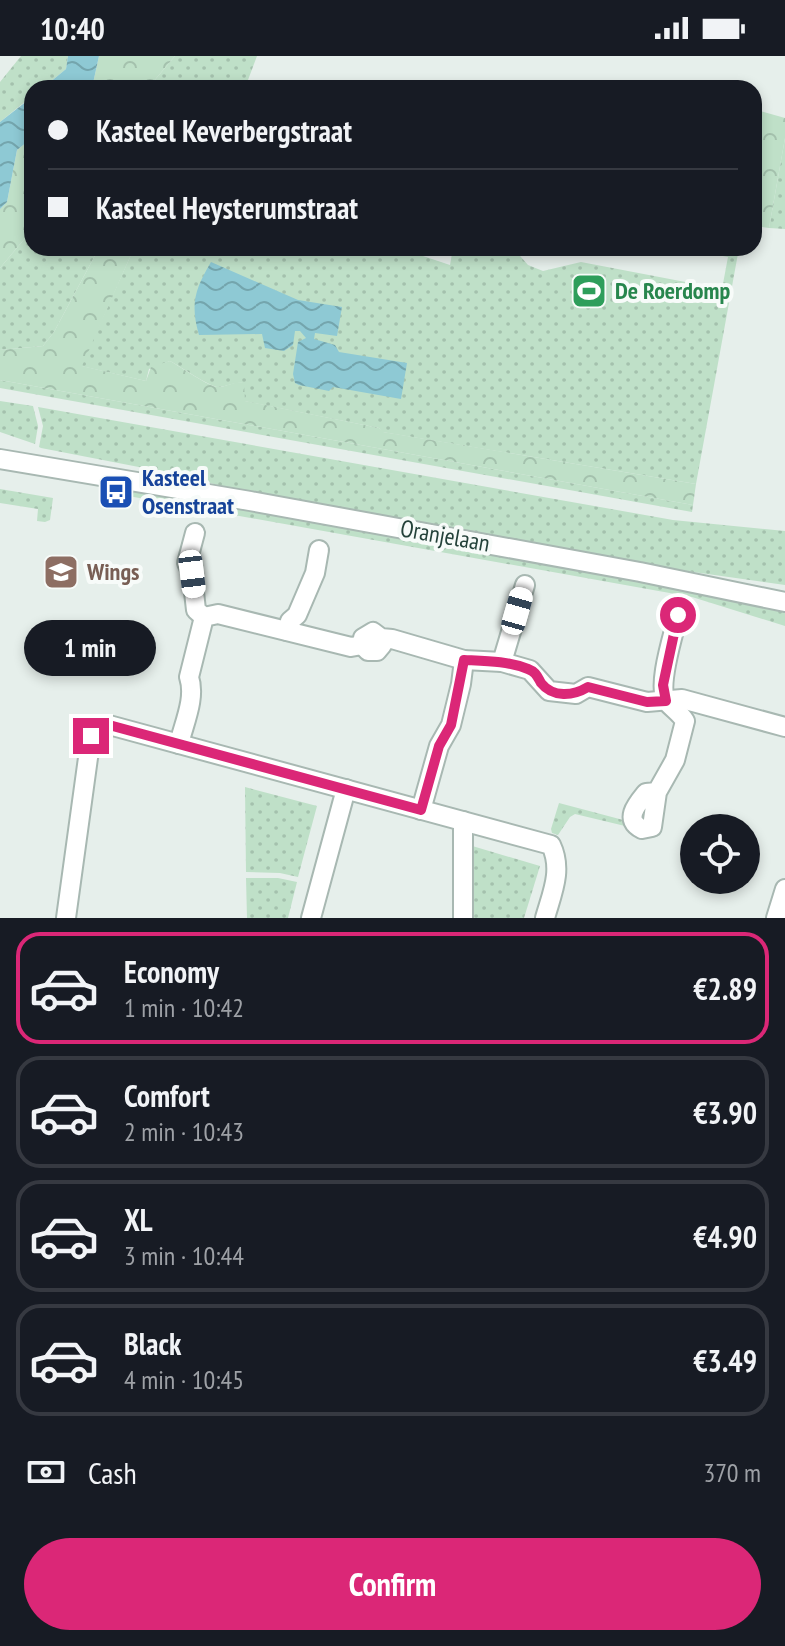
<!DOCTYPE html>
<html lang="en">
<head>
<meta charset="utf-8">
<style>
  body { margin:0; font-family:"PT Sans Narrow",sans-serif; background:#20242c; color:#f1f3f6; height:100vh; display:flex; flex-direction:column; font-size:30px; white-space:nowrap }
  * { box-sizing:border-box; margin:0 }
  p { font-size:26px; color:#9ea1a6 }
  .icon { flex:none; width:44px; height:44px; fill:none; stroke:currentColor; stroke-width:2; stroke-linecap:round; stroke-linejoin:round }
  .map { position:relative; height:862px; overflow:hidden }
  .drawer { display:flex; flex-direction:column; background:#171b24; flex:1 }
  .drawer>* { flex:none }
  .banner { position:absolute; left:24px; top:24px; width:738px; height:176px; border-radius:24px; box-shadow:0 4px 12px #0003; display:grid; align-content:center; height:176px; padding:0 24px; background:#171b24 }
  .controls { position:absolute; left:680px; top:758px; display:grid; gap:16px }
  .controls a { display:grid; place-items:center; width:80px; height:80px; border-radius:50%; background:#171b24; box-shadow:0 4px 12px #0003; font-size:40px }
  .end { position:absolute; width:36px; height:36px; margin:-18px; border:10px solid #db2777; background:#fff; box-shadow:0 0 0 4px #fff }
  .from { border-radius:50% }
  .bubble { position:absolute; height:56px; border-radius:28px; background:#171b24; box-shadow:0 4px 12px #0003; font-size:26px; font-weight:700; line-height:56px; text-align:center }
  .car { position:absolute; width:24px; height:48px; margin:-24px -12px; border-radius:10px; box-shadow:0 0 6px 2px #0007; background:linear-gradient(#fff 24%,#345 0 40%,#fff 0 76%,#345 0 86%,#fff 0) }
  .banner b { display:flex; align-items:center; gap:28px; height:76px; font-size:30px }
  .banner b+b { border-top:2px solid #363941 }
  .banner i { width:20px; height:20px; background:#f1f3f6 }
  ul { padding:14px 0 0; list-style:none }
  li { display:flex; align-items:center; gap:24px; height:112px; margin:0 16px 12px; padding:0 8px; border:4px solid #363941; border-radius:24px }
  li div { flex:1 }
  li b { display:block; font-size:30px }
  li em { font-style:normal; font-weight:700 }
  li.selected { border-color:#db2777 }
  li>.icon { width:72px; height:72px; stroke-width:1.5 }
  .pay { display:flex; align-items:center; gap:20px; height:88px; padding:0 24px; font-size:30px }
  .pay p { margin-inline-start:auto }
  .primary-button { display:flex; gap:16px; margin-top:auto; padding:16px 24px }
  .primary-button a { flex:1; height:92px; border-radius:48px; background:#db2777; color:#fff; font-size:32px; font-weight:700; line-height:92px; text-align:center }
  .status { display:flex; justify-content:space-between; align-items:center; height:56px; padding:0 40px; background:#171b24; direction:ltr }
  .status svg { height:22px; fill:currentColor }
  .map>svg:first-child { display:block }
  .grass { fill:url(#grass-dots) }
  .forest { fill:url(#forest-crowns) }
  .water { fill:url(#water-waves) }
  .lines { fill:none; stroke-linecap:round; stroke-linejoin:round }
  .minor-casing { stroke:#a8b8b2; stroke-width:22 }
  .minor { stroke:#fff; stroke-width:18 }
  .route { stroke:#db2777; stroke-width:10 }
  .labels { text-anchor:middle; stroke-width:8; stroke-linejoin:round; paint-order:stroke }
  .leisure-label { font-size:24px; font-weight:bold; fill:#27864d; stroke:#f7fbf9; text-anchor:start }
  .transit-label { font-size:24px; font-weight:bold; fill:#164399; stroke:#f7fbf9; text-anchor:start }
  .street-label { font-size:24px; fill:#24423a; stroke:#f7fbf9 }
  .education-label { font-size:24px; font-weight:bold; fill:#785e54; stroke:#f7fbf9; text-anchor:start }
</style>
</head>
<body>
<div class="status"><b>10:40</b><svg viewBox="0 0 49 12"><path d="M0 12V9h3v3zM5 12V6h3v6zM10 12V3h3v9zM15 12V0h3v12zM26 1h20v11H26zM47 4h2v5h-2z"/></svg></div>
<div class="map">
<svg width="785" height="862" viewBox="0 0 785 862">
  <defs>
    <pattern id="grass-dots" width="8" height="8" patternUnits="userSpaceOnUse" patternTransform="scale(2)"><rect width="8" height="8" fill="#bfe0c8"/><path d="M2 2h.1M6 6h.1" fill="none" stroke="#a4c1ad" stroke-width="1.8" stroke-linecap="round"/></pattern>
    <pattern id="forest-crowns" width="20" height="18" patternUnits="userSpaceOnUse" patternTransform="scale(2)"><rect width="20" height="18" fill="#bfe0c8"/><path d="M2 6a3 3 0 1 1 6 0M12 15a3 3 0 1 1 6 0" fill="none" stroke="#a4c1ad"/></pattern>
    <pattern id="water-waves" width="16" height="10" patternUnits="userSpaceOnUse" patternTransform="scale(2)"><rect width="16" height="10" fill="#8ec9d4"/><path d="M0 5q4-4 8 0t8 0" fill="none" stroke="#74a5ad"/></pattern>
  </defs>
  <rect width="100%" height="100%" fill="#e6efeb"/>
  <g class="grass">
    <polygon points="21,0 68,0 66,13 43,32 32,32 32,40 0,66 0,26"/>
    <polygon points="175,0 257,0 245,32 148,32"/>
    <polygon points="785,82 785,173 769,172"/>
    <polygon points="32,174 32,192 99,192 54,276 43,290 0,294 0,212"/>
    <path d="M134,192H399L450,209L453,192H513L528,209L543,215L581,206L722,233L728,201L681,192H739L696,428L382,376L379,372L244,345L243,327C233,326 228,331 217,331C209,330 181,311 170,305L149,313L146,325L81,310Z"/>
    <polygon points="0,324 693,449 692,456 0,332"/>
    <polygon points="0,345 33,350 38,370 35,388 0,376"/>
    <polygon points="38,351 673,464 785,475 785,529 672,513 244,436 180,419 41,392 39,391 43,370"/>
    <polygon points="131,430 785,550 785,570 692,541 117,438 117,434"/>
    <polygon points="0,433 53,442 50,464 45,466 37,465 38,453 0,447"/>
    <polygon points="245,731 317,750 298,821 280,817 246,816"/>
    <polygon points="559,747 627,765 628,768 625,770 575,758 570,761 558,779 552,777 551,773"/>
    <polygon points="469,789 540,810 524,862 469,862"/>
    <polygon points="246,822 278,822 297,826 288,862 247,862"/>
  </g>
  <g class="forest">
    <polygon points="99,0 175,0 148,32 92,32"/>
    <polygon points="760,55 785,62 785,82 769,172 754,170 754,91"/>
    <polygon points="32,82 32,174 0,212 0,153 7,146 17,94"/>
    <path d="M99,192H134L82,310L146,325L151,311L170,305C181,311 209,331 218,331C228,331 232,325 244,327L245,345L379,372L383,376L696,428L693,449L0,324V294L43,290L54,276Z"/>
  </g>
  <g class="water">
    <polygon points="68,0 99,0 92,32 43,32 66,13"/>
    <polygon points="32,41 32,82 17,94 7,146 0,153 0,66"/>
    <path d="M211,206L298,244L342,251L337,280L315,277L314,283L335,289L339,296L407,307L401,343L333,331L329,335L299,329L295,327L293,318L298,286L306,282L300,275H295L293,289L284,295L265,292L262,278L199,279C190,248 195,233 211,206Z"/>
  </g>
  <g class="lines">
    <defs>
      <g id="minor">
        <polyline points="0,403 250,445 640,516 785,546"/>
        <polyline points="195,477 187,507 192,518 196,554 204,561"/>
        <polyline points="287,575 290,565 297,559 315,517 319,494"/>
        <polyline points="381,582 382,589 377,595 368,595 362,589 363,582 373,576 381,582 392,583 464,604 502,606 530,614 549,635 576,638 588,631 647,646 682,643 785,671"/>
        <polyline points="502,606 525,529"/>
        <path d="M179,688C184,667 196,642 189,621L204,561L218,558L351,591L362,589"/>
        <path d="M657,736L652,771L642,773C623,764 637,748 646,737L657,736L675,704L685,665C680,657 673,653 667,646C656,631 674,577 678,559"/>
        <polyline points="421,754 439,690 451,669 461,628 464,604"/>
        <polyline points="463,765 463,862"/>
        <path d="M66,862L91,680L95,669H109L551,789C563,814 552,837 545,862"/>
        <polyline points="311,862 346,733"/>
        <polyline points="776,862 785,833"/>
      </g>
    </defs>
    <use href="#minor" class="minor-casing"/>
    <use href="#minor" class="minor"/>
  </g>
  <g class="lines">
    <path class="route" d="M91,680L95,669H109L421,754L439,690L451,669L464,604C486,605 508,605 528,613C536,616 537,620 541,627C553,642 573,640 588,631L647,646L666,645L663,629L678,559"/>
  </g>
  <defs>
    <symbol id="stadium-square" viewBox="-11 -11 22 22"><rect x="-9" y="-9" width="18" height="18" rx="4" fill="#2e9e5b" stroke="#f7fbf9"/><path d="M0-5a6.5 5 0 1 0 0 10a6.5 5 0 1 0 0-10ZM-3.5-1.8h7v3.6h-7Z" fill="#fff"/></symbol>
    <symbol id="bus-square" viewBox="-11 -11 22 22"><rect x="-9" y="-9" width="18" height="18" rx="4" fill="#1a4fb4" stroke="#f7fbf9"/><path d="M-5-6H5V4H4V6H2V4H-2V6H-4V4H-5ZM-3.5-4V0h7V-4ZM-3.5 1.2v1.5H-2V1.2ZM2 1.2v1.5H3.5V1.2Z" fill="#fff"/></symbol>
    <symbol id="school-square" viewBox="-11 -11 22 22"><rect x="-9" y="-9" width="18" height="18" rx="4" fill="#8d6e63" stroke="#f7fbf9"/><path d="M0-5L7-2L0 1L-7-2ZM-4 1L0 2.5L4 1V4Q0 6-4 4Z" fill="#fff"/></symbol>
  </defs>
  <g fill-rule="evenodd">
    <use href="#stadium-square" x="569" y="215" width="40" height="40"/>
    <use href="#bus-square" x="96" y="416" width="40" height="40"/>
    <use href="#school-square" x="41" y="496" width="40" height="40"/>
  </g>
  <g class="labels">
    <g class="leisure-label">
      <text x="615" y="243">De Roerdomp</text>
    </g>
    <g class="transit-label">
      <text x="142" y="430">Kasteel<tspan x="142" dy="28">Osenstraat</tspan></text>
    </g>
    <g class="street-label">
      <text transform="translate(445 480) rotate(10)" y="8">Oranjelaan</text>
    </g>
    <g class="education-label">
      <text x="87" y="524">Wings</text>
    </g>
  </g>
</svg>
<div class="controls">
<a><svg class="icon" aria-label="locate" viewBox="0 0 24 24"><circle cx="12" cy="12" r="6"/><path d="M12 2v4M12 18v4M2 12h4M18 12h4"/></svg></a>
</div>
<i class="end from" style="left:678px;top:559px"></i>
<i class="end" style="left:91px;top:680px"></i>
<div class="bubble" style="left:24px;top:564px;width:132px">1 min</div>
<i class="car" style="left:192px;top:518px;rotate:173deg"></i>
<i class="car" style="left:517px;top:555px;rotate:16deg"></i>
<div class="banner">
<b><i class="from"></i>Kasteel Keverbergstraat</b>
<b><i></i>Kasteel Heysterumstraat</b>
</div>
</div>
<section class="drawer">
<ul>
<li class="selected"><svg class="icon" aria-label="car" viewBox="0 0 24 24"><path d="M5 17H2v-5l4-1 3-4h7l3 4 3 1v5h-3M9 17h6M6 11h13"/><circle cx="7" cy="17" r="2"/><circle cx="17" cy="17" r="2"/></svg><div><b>Economy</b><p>1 min · 10:42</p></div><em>€2.89</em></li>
<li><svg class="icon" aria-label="car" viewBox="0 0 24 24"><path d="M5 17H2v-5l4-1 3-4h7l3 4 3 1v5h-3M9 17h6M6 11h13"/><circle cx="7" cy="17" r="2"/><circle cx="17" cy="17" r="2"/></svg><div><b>Comfort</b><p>2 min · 10:43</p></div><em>€3.90</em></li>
<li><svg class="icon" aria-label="car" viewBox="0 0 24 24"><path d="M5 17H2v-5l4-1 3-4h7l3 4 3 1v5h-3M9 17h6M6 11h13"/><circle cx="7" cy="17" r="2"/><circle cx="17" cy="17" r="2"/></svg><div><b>XL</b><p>3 min · 10:44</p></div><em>€4.90</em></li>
<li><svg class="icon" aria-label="car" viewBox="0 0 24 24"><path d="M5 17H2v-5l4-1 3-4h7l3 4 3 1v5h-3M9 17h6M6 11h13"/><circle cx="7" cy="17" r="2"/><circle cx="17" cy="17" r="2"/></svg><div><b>Black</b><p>4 min · 10:45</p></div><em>€3.49</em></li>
</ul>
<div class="pay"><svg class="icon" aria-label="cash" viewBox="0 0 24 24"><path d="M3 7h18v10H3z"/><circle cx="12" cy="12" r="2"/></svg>Cash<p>370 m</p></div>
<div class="primary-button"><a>Confirm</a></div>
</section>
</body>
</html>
